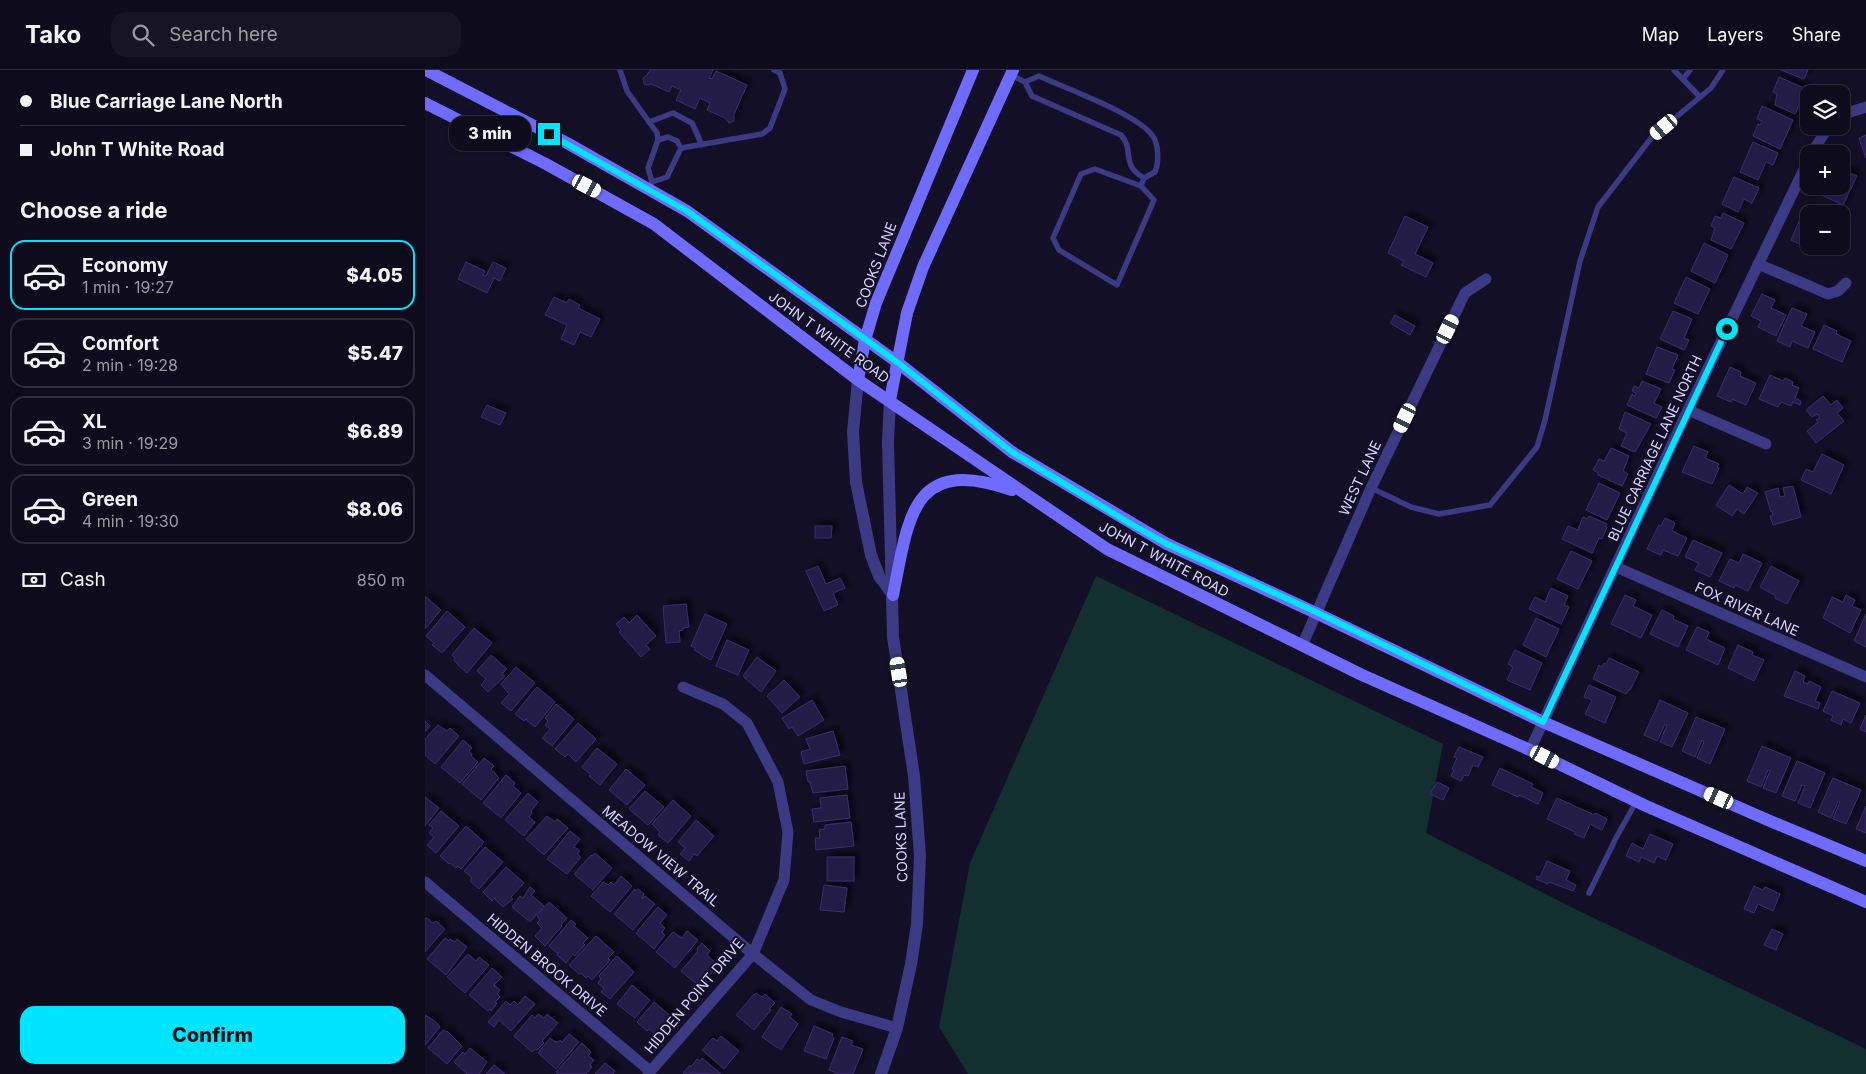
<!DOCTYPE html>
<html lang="en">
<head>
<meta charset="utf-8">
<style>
  body { margin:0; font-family:Inter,sans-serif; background:#171425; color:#f1f3f6; height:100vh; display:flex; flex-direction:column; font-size:19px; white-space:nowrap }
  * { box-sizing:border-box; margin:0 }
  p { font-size:16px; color:#9b9ba3 }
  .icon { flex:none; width:28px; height:28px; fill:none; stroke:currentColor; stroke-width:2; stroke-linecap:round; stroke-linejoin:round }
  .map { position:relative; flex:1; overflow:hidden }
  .details { display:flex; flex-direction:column; background:#0e0b1c; width:425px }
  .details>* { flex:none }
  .hud { display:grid; align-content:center; height:110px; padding:0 20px; background:#0e0b1c }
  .tools { position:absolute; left:1375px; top:15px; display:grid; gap:10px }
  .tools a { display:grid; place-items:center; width:50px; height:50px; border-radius:10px; background:#0e0b1c; box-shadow:0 2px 8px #0003,0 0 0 1px #2e2b3b; font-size:25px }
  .end { position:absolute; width:22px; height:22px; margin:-11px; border:6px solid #00e5ff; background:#111; box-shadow:0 0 0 2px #111 }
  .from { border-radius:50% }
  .bubble { position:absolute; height:35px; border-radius:15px; background:#0e0b1c; box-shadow:0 2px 8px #0003,0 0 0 1px #2e2b3b; font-size:16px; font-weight:800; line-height:35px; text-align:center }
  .car { position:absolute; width:15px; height:30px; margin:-15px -8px; border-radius:6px; box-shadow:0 0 4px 1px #0007; background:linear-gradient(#fff 24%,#345 0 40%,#fff 0 76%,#345 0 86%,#fff 0) }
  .hud b { display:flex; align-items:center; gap:18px; height:48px; font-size:19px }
  .hud b+b { border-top:1px solid #2e2b3b }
  .hud i { width:12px; height:12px; background:#f1f3f6 }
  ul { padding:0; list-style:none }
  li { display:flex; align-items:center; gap:15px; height:70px; margin:0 10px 8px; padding:0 10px; border:2px solid #2e2b3b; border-radius:15px }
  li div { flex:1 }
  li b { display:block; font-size:19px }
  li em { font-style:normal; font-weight:800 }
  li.active { border-color:#00e5ff }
  li>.icon { width:45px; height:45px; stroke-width:1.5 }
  h2 { padding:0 20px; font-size:22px; line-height:60px }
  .pay { display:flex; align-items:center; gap:12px; height:55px; padding:0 20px; font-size:19px }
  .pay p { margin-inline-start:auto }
  .cta { display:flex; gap:10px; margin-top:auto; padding:10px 20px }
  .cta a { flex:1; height:58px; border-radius:15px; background:#00e5ff; color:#111; font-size:20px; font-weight:800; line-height:58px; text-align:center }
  header { display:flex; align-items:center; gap:30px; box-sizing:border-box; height:70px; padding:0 25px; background:#0e0b1c; border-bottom:1px solid #2e2b3b }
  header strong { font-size:24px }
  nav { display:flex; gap:28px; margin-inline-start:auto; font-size:18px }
  .search { width:350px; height:45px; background:#171425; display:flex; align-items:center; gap:12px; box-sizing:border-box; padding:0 18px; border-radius:15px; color:#9b9ba3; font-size:19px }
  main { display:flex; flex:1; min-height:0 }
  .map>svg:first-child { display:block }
  .green { fill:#12302f }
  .building { fill:#241b47; stroke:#3b2d73; filter:url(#shadow) }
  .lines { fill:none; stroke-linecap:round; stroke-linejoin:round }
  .service { stroke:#3d3a85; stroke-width:5.5 }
  .minor { stroke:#3d3a85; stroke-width:11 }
  .tertiary { stroke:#3d3a85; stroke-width:12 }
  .secondary { stroke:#6f6bff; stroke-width:12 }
  .route { stroke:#00e5ff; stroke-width:6 }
  .labels { text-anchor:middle; stroke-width:4; stroke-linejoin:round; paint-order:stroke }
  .street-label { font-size:14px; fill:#d9d4ff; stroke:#130f26 }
</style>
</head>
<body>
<header>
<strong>Tako</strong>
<div class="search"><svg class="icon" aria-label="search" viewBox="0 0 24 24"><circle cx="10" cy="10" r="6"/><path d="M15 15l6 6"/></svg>Search here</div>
<nav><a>Map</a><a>Layers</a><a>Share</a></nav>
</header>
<main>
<section class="details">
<div class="hud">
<b><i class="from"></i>Blue Carriage Lane North</b>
<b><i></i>John T White Road</b>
</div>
<h2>Choose a ride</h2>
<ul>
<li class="active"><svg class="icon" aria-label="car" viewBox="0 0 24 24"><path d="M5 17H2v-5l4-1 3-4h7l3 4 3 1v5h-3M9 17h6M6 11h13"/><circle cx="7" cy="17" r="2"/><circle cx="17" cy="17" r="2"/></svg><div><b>Economy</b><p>1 min · 19:27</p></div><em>$4.05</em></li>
<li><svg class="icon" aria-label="car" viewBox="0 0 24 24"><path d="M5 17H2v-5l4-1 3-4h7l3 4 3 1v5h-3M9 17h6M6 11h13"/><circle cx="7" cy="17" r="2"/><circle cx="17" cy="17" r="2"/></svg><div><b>Comfort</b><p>2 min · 19:28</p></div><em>$5.47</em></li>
<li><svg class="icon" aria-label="car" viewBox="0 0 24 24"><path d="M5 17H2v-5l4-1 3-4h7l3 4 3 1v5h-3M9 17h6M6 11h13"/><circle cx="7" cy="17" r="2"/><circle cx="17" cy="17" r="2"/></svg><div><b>XL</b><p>3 min · 19:29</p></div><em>$6.89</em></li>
<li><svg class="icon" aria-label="car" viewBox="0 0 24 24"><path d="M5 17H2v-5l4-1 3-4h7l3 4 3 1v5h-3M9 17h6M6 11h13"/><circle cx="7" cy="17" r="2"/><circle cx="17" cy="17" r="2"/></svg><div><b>Green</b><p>4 min · 19:30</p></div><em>$8.06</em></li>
</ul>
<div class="pay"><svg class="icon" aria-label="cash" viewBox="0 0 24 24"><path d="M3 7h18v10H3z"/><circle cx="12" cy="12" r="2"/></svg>Cash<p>850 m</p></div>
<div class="cta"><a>Confirm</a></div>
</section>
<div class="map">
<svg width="1441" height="1004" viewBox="0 0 1441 1004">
  <defs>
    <filter id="shadow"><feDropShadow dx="4.5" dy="-4.5" stdDeviation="2.5" flood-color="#0009"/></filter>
  </defs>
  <rect width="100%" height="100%" fill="#130f26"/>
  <polygon class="green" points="671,506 1018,674 1001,763 1146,837 1441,979 1441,1004 543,1004 514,957 545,793"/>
  <g class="building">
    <polygon points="225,0 288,0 284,8 287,9 291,1 322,15 309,44 309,51 304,53 300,48 282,40 285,33 275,28 270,39 251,30 256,20 247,16 244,22 226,14 222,15 219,14 218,8 222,5"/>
    <polygon points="1356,0 1383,0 1379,9"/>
    <polygon points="1354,7 1381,19 1370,44 1350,35 1352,24 1348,22"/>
    <polygon points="1337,36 1368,50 1355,79 1328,66 1333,54 1335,55 1337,51 1332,49"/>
    <polygon points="1441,65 1441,88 1434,68"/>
    <polygon points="1328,72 1353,83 1348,95 1341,92 1333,110 1315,102"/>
    <polygon points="1416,99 1432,106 1418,135 1392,123 1396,116 1416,116"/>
    <polygon points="1309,107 1334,118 1327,133 1319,129 1313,142 1297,134"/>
    <polygon points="1379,140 1389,144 1384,144 1384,174 1379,172 1378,176 1366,170"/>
    <polygon points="1298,143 1319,153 1306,179 1286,170 1290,158 1286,156 1290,146 1296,148"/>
    <polygon points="980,146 1003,157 990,184 1008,193 1001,207 976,195 979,191 963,183"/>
    <polygon points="1279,173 1303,185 1290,213 1266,201"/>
    <polygon points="41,192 60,201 58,205 61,206 68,192 81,198 75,211 69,208 62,223 33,209"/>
    <polygon points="1261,207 1285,219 1273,244 1249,233"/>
    <polygon points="1337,224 1350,230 1346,238 1361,245 1351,266 1333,257 1336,251 1326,246"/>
    <polygon points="129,227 142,233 144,229 155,235 153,238 175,249 166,267 155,262 149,275 136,269 142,255 120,245"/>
    <polygon points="1367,238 1382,244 1376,256 1390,262 1383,278 1367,271 1365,277 1352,271"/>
    <polygon points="1248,241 1267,249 1259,268 1264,270 1259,280 1235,269"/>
    <polygon points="970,245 990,256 985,265 965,253"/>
    <polygon points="1399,255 1412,261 1411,264 1426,271 1417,292 1388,279"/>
    <polygon points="1232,277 1253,285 1247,299 1250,300 1244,313 1221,304"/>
    <polygon points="1305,297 1316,302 1315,306 1331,313 1321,335 1307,329 1306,332 1292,326"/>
    <polygon points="1345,305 1358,311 1360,308 1368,312 1367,315 1374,318 1370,328 1376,331 1375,335 1368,332 1366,336 1356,332 1353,337 1334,329"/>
    <polygon points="1217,311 1236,319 1229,333 1237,337 1231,348 1202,335 1207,324 1210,326 1211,323 1207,321 1209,316 1214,318"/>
    <polygon points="1398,326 1406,335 1412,330 1418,338 1412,343 1419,351 1391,373 1382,361 1393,352 1391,350 1395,348 1392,344 1387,347 1381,340"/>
    <polygon points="62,335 81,343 75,355 56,347"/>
    <polygon points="1200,342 1226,354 1210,382 1196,376 1202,363 1194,359"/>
    <polygon points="1269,376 1283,382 1280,388 1294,394 1292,397 1294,398 1287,414 1257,402"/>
    <polygon points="1186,378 1204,386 1198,401 1203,404 1197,416 1173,405 1173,403 1168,400 1174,389 1179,391"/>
    <polygon points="1397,384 1419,395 1406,424 1376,410 1381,399 1388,402"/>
    <polygon points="1174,413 1195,423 1182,450 1161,440"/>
    <polygon points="1304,415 1318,424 1322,417 1333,423 1319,444 1312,439 1307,446 1291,435"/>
    <polygon points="1368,416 1376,447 1348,455 1345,446 1348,445 1347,441 1346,442 1340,422 1353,418 1355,427 1360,426 1358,418"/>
    <polygon points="1164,446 1182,454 1180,457 1182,457 1177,469 1174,468 1167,483 1137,469 1143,456 1153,460 1158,447 1162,449"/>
    <polygon points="1240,448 1250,453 1247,461 1262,468 1253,486 1238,480 1236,485 1222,479 1234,455 1236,456"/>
    <polygon points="390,456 407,456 406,468 390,468"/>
    <polygon points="1268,470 1297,483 1285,507 1270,500 1274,493 1260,487"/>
    <polygon points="1146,481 1167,491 1153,519 1132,509"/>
    <polygon points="1318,484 1337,493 1323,521 1310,515 1309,518 1294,511 1305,489 1314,493"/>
    <polygon points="393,496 401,514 415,508 420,518 408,523 413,535 399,541 381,501"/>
    <polygon points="1346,496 1374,511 1362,534 1350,528 1351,526 1335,517"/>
    <polygon points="1126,518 1143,526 1139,535 1144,537 1136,554 1104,539 1110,527 1120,532"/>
    <polygon points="1200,525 1211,530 1208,536 1227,545 1216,568 1186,554"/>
    <polygon points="1421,525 1430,530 1427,536 1436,540 1425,563 1398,548 1407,527 1418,532"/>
    <polygon points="0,526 16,540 0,559"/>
    <polygon points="261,534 264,557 258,558 258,560 254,561 255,572 241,573 238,536"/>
    <polygon points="1237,540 1249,546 1248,549 1263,556 1253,577 1225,564"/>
    <polygon points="22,541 40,557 17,583 7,575 9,573 1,566"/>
    <polygon points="280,544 302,554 286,590 275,584 275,583 269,580 271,578 266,576"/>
    <polygon points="1441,544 1441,577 1429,571"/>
    <polygon points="212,545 231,566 221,575 225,579 216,587 194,562 196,560 191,554 199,547 204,553"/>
    <polygon points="1111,548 1134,559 1121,587 1098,575"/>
    <polygon points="1272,557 1284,562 1281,569 1300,578 1293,595 1261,580"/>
    <polygon points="49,558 67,573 42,603 33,595 29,590 30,588 27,585"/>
    <polygon points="302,570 324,580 313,605 291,596"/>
    <polygon points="1313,575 1328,582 1327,585 1339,590 1329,611 1303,598"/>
    <polygon points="1090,580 1117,593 1105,620 1082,610 1088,597 1083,594"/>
    <polygon points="66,585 82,599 77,604 80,606 63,622 56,615 61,609 52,601"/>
    <polygon points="332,587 351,601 336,622 318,606"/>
    <polygon points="1184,588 1214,602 1205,620 1204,620 1201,624 1168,609 1174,595 1177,597 1179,593 1181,594"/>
    <polygon points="91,597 110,613 86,641 76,633 84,624 76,614"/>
    <polygon points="1370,601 1380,606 1378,612 1383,614 1384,611 1396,617 1390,631 1395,633 1393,639 1359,626"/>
    <polygon points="359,610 375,627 357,643 342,626"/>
    <polygon points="1164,615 1191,627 1180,653 1160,644 1167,630 1159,627"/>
    <polygon points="112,617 130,632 110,657 101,650 102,648 99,651 90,644"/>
    <polygon points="1407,621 1435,633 1426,653 1418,649 1416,655 1406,650 1408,646 1398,641"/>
    <polygon points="387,630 399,650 373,666 367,657 364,659 357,648"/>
    <polygon points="1235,630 1263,643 1247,677 1235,672 1242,655 1240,654 1232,671 1219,665"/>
    <polygon points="131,634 149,649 127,676 117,668 125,659 120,655 123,651 120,648"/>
    <polygon points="1441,645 1441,662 1435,659"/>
    <polygon points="1271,647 1300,659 1285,694 1272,688 1279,672 1277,670 1270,687 1257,681"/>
    <polygon points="0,651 5,656 0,662"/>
    <polygon points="153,653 171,669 151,692 143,684 140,687 130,679"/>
    <polygon points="13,655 22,661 25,658 34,666 10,694 0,685 0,669"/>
    <polygon points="408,661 415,685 379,694 376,682 385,679 381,669"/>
    <polygon points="38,670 47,678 44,681 47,684 46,686 53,692 35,713 16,697"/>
    <polygon points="1337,676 1366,688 1351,723 1338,718 1345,701 1343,700 1336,717 1322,711"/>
    <polygon points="1034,677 1058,687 1053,697 1048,695 1043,706 1039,705 1036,711 1026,706 1029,700 1027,699 1032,688 1029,687"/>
    <polygon points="172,678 192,694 175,715 164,706 166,705 157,697"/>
    <polygon points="59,688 69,696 66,699 74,708 56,730 37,714"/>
    <polygon points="1372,691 1400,703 1385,738 1373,733 1380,716 1377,715 1370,731 1357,726"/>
    <polygon points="420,696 423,719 388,723 385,712 383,712 381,701"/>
    <polygon points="1075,698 1108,714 1106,717 1118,723 1113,734 1094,725 1093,727 1067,715"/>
    <polygon points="201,699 220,715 202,735 184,720"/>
    <polygon points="81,705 90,713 88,716 96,723 76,748 58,733"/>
    <polygon points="1408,708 1436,720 1421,754 1408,749 1415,732 1413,731 1406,748 1393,742"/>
    <polygon points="1012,712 1024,718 1018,730 1005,724"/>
    <polygon points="220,721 239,737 223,755 204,739"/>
    <polygon points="103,723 113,732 106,741 107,743 104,747 110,752 99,766 80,750"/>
    <polygon points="422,725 425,748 389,752 387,739 396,738 395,728"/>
    <polygon points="0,727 14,738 0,756"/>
    <polygon points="1132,728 1169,745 1170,743 1182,749 1177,760 1165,754 1159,768 1149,764 1150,762 1122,749"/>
    <polygon points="248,730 266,746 243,773 233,765 235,762 227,754"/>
    <polygon points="1441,736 1441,763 1431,759"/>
    <polygon points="16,741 34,756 11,783 2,775 9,767 4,763 8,758 4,755"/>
    <polygon points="122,746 130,752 132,749 143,758 119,785 101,769"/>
    <polygon points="271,750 289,766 272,786 269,784 264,791 255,784 260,778 253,772"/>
    <polygon points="426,752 429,776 391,780 390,768 395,768 394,760 400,759 400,755"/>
    <polygon points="41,756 59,772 36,799 33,796 31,798 25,793 24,794 15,786"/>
    <polygon points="145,761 155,769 149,777 155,781 152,784 156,787 142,804 122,789"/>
    <polygon points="1225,764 1248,774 1241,790 1232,786 1229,793 1216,787 1214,792 1201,786 1207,773 1218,779"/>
    <polygon points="60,777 78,792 54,819 45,811 47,808 39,801"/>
    <polygon points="170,783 187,798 168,820 149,804 166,785 167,786"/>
    <rect x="402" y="787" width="27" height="24"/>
    <polygon points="1122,791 1145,801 1141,810 1151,815 1148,821 1124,812 1123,814 1111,809 1112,806 1115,807"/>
    <polygon points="81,797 99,813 86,827 88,829 78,837 70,829 70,827 67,831 58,822"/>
    <polygon points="196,806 207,816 185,842 166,826 178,812 183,815 186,812 189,815"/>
    <polygon points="399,815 422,818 419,842 395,840"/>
    <polygon points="1329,816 1338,820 1340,817 1355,824 1348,841 1333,834 1329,843 1319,839"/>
    <polygon points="105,817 110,821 106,825 119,836 105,852 87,837 95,826 98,828"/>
    <polygon points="210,819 211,821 213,819 219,824 217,829 220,826 230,834 208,860 189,844"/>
    <polygon points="124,832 142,848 136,855 137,856 120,876 110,866 117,858 112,853 115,850 112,846"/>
    <polygon points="233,837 242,845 235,853 240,858 237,862 240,865 229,879 211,863"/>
    <polygon points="2,848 8,853 11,851 20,859 0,882 0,849"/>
    <polygon points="146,850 151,854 149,856 163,868 158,873 160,875 150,886 148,884 141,893 132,885 134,882 132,883 124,876"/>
    <polygon points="1347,859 1358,864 1351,880 1339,875"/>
    <polygon points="262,861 273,870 250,898 231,882 248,862 257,868"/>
    <polygon points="171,866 189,882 183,888 185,890 167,910 163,906 161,908 156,903 154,904 144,895"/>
    <polygon points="20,868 24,871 25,869 30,872 32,869 42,877 21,905 2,889"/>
    <polygon points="277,873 285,881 282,885 293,895 275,917 256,901 273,881 272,879"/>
    <polygon points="43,884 51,891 54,887 64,895 40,923 22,907"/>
    <polygon points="192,886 209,902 185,929 176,922 179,918 173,913 176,909 174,906"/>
    <polygon points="67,898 77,907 69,915 75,920 72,924 75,927 70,932 72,933 66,941 65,939 63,941 44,925"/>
    <polygon points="207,915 225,930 210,948 192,934"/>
    <polygon points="331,923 337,927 340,924 350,933 344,939 346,940 329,960 311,945 329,924 330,925"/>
    <polygon points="100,926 110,934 86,961 74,950 69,957 63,952 81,931 85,935 89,931 93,935"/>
    <polygon points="229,932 248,948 233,966 224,959 222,961 212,952"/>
    <polygon points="356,937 367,944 365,947 373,954 356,980 337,967"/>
    <polygon points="113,944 119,948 122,944 133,953 117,971 119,973 112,980 110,979 107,982 89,966 107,945 110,948"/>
    <polygon points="0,945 10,951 15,957 0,975"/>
    <polygon points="389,956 408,964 407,966 409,968 401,989 379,981"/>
    <polygon points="18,960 21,962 22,961 37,976 22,994 3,978"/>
    <polygon points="144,964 154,972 131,999 113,983 125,968 130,972 133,972 135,970 137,972"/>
    <polygon points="296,966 314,981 299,999 277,980 288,968 292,971"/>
    <polygon points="417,967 428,971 426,975 438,979 428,1004 414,1004 404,1000"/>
    <polygon points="157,973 166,982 163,986 169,990 165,995 167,997 161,1004 133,1004 131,1002"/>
    <polygon points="45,978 62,992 54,1004 42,1004 29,992 38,982 40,984"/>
    <polygon points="277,988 296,1004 258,1003 265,995 266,997 272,989 275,991"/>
    <polygon points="180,993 190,1001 188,1004 170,1004"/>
    <polygon points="69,995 80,1004 61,1004"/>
  </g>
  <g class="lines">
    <g class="service">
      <polyline points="195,0 202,21 232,63 233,70 223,98 227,112 224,119"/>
      <polyline points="1249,0 1275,27"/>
      <path d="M586,5L600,12L607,26L696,65C710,80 695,95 719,108"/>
      <polyline points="1258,9 1265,0"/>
      <path d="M600,12L614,6C642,19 710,43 727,65C734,73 734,93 730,102L719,108L716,116"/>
      <polyline points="224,52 248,43 267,53 277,75"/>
      <polyline points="256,78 337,64 345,58 360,19 355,3 349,0"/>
      <polygon points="670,99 716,116 729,130 692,215 634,180 628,168 656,104"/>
      <polyline points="227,112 242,107 256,78 252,71 243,67 233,70"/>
      <polyline points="946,418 986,437 1014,444 1065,435 1112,377 1120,350 1155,191 1173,137 1227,67 1286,18 1298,0"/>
      <polyline points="1164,823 1192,766 1211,732"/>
    </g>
    <g class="minor">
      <polyline points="1416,45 1441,37"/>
      <polyline points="1386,84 1404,56"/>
      <polyline points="1333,194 1403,224 1413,221 1421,213"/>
      <polyline points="1263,340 1341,374"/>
      <polyline points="1191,497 1441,607"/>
      <polyline points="877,576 946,418 1040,223 1061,209"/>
      <polyline points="0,605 328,884 386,930 416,942 472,958"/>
      <polyline points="1105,680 1263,340 1384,89"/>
      <polyline points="0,812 225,1001"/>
      <polyline points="223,1004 328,884 359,810 363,762 353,712 322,653 298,634 258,617"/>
    </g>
    <g class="tertiary">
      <polyline points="433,310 428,362 431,412 446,485 454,506 468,525"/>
      <polyline points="456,1004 472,958 486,894 492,854 495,786 489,706 468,567 463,372 465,330"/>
    </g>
    <g class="secondary">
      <polyline points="1,0 142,73 262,141 472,292 587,382 742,474 891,543 1118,652 1345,751 1441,791"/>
      <polyline points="0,33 121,94 229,154 433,310 682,479 935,604 1105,680 1221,736 1441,832"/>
      <polyline points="433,310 440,270 451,233 548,0"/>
      <polyline points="465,330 482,243 498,197 588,0"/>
      <path d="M468,525C484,446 487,385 587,420"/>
    </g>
  </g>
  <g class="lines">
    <polyline class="route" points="124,64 262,141 472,292 587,382 706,454 742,474 891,542 1118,652 1302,259"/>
  </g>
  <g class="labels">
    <g class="street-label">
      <text transform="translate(451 195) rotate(-69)" y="5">COOKS LANE</text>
      <text transform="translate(404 267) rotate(36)" y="5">JOHN T WHITE ROAD</text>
      <text transform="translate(1230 378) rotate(-65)" y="5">BLUE CARRIAGE LANE NORTH</text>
      <text transform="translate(935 408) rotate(-65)" y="5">WEST LANE</text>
      <text transform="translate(739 489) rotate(28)" y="5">JOHN T WHITE ROAD</text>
      <text transform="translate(1322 539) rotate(24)" y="5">FOX RIVER LANE</text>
      <text transform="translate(476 767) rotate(-92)" y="5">COOKS LANE</text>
      <text transform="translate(236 786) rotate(40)" y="5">MEADOW VIEW TRAIL</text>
      <text transform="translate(122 895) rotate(40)" y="5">HIDDEN BROOK DRIVE</text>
      <text transform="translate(269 926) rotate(-50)" y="5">HIDDEN POINT DRIVE</text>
    </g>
  </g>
</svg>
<div class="tools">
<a><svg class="icon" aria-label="layers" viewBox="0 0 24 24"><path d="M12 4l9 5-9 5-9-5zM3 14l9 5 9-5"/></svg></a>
<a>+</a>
<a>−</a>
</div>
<i class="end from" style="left:1302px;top:259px"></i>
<i class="end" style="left:124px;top:64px"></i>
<div class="bubble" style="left:24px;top:46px;width:82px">3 min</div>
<i class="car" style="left:1239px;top:57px;rotate:230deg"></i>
<i class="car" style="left:162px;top:116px;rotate:118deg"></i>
<i class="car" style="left:1023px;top:259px;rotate:26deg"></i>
<i class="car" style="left:980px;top:348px;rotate:206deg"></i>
<i class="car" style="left:474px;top:602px;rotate:351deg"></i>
<i class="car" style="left:1120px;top:687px;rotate:117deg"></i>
<i class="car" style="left:1294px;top:728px;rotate:294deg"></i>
</div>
</main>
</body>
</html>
